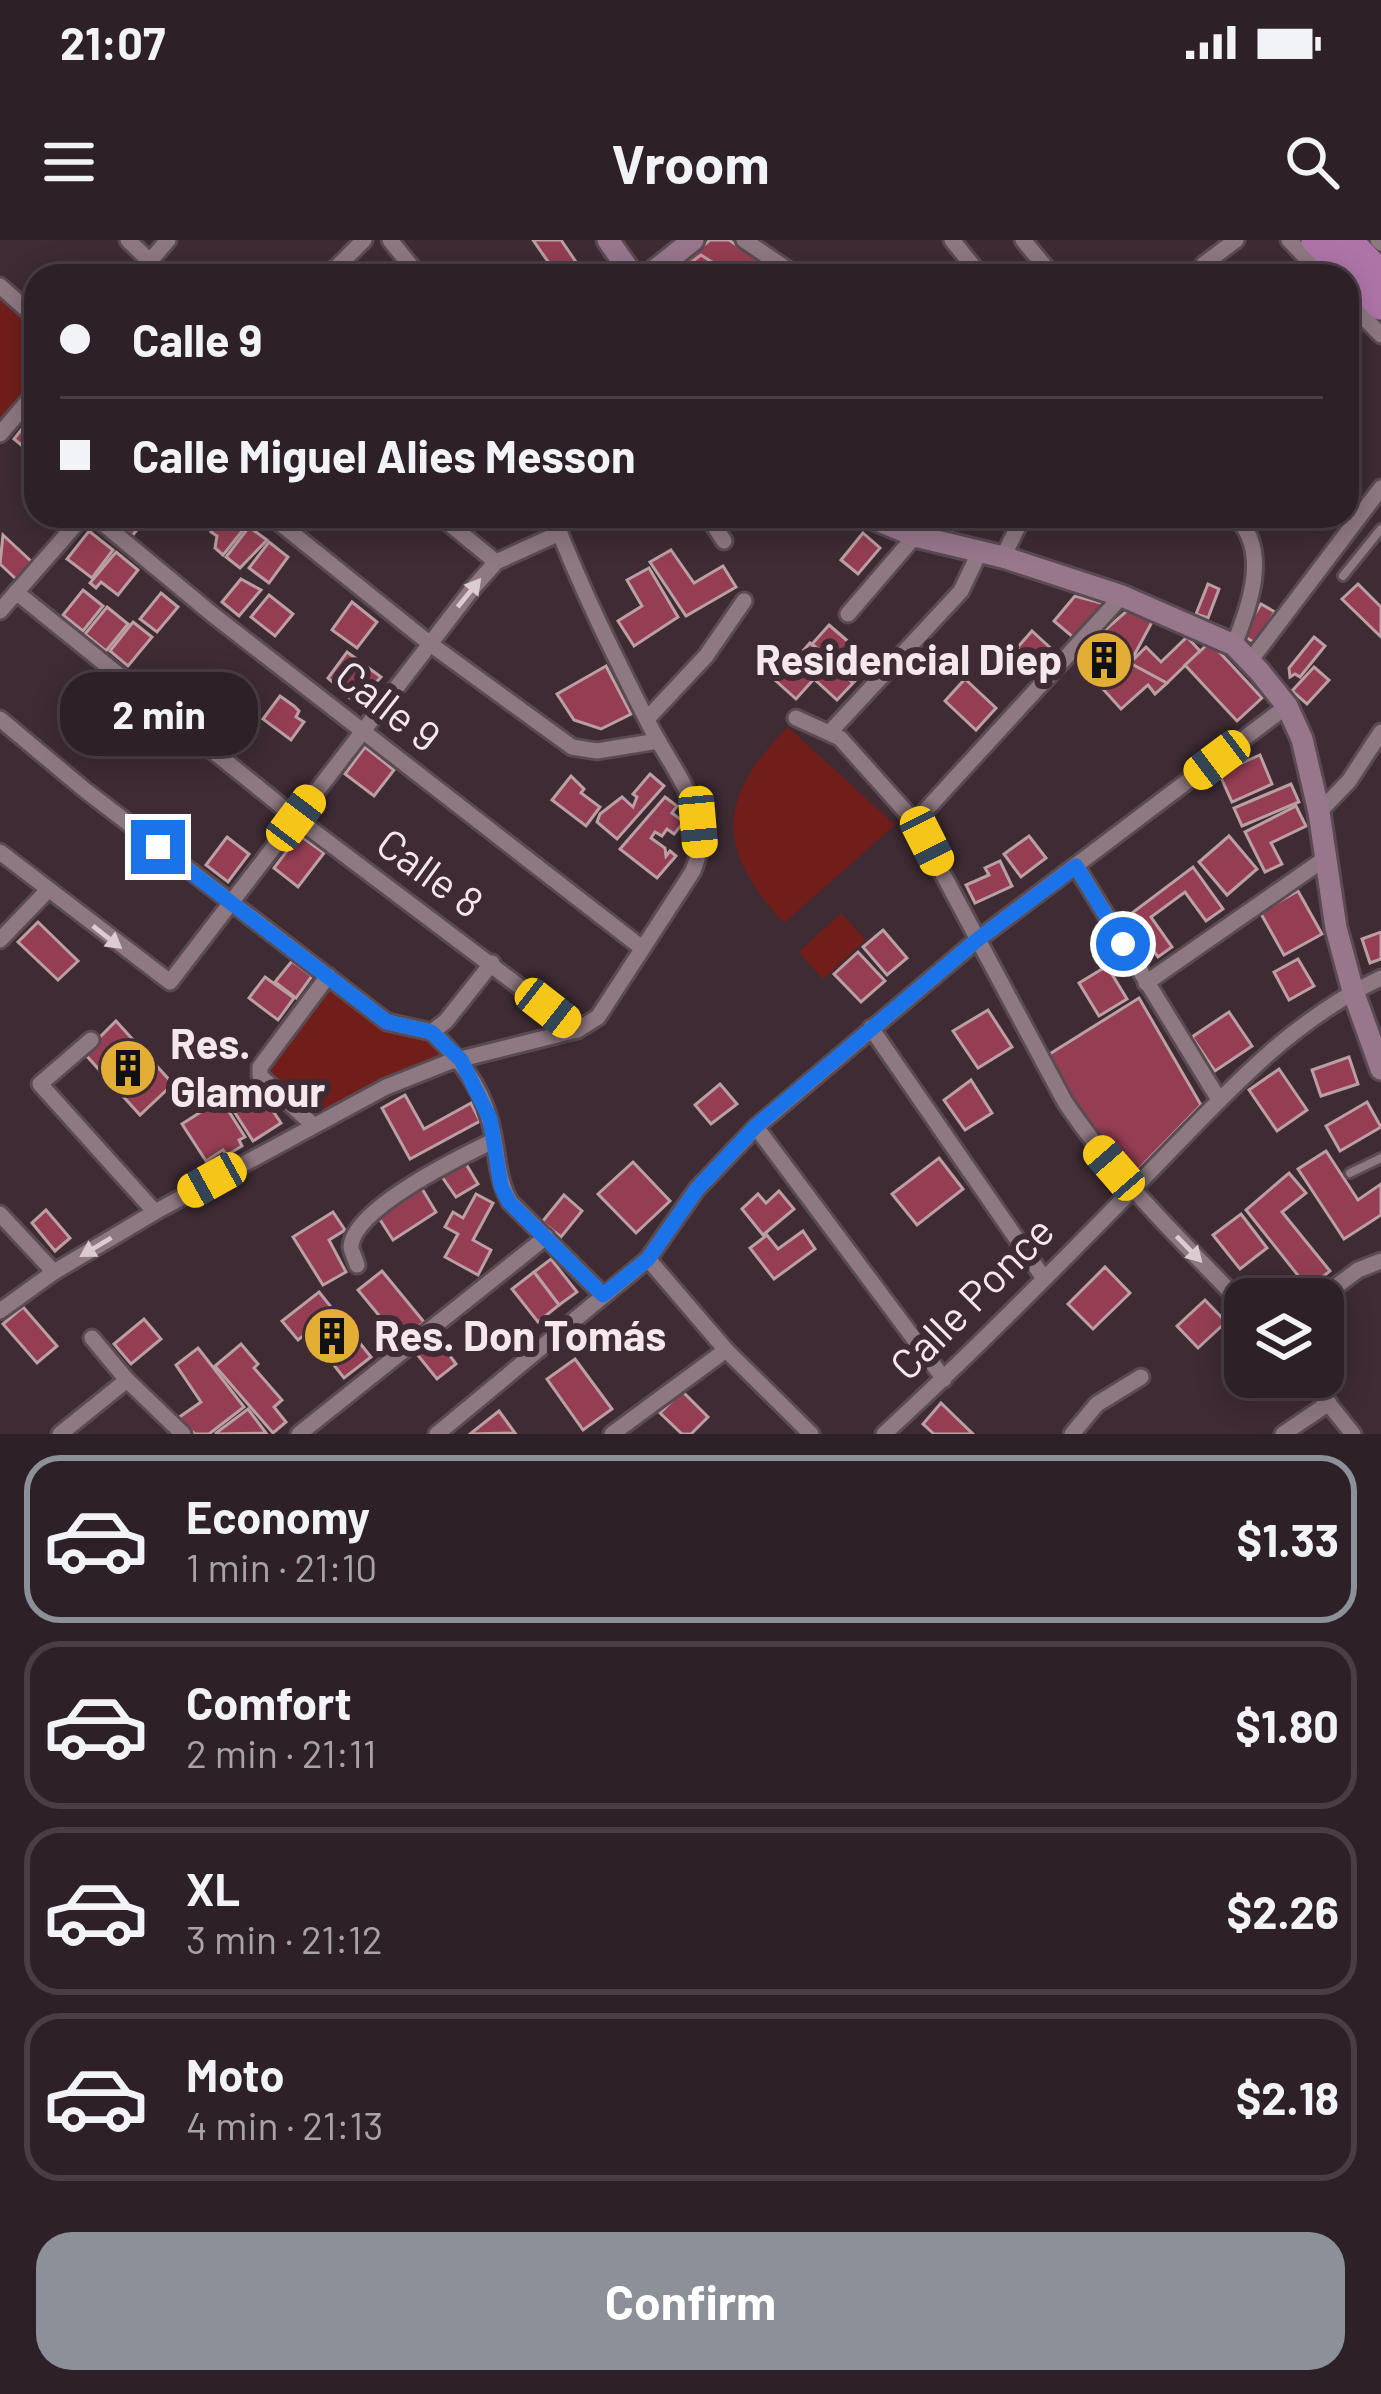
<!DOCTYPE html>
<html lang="en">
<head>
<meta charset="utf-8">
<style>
  body { margin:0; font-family:Barlow,sans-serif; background:#3a2d33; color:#f1f3f6; height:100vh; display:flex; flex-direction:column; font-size:45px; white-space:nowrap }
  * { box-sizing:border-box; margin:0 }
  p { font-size:39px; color:#a7a3a7 }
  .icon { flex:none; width:66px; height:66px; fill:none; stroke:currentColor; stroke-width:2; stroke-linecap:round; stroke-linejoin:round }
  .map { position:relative; height:1194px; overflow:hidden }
  .panel { display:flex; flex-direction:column; background:#2e2027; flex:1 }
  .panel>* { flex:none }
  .hud { position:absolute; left:24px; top:24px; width:1335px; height:264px; border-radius:36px; box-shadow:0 6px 30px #0003,0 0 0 3px #493e44; display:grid; align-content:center; height:264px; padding:0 36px; background:#2e2027 }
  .tools { position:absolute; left:1224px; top:1038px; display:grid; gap:24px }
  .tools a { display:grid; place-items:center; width:120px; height:120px; border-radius:24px; background:#2e2027; box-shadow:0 6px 30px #0003,0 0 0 3px #493e44; font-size:60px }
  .end { position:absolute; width:54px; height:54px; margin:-27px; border:15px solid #1a73e8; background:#fff; box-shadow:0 0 0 6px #fff }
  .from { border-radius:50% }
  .bubble { position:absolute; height:84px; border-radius:36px; background:#2e2027; box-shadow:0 6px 30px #0003,0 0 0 3px #493e44; font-size:39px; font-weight:700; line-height:84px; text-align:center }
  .car { position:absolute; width:36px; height:72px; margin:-36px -18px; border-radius:15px; box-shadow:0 0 9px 3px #0007; background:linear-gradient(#f5c518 24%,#345 0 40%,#f5c518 0 76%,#345 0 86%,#f5c518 0) }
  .hud b { display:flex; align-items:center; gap:42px; height:114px; font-size:45px }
  .hud b+b { border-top:3px solid #493e44 }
  .hud i { width:30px; height:30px; background:#f1f3f6 }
  ul { padding:21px 0 0; list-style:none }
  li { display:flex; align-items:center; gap:36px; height:168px; margin:0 24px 18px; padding:0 12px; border:6px solid #493e44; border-radius:36px }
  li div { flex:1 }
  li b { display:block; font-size:45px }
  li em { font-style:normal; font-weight:700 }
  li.on { border-color:#8c9099 }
  li>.icon { width:108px; height:108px; stroke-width:1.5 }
  .button { display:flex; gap:24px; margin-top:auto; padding:24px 36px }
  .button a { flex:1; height:138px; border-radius:36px; background:#8c9099; color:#fff; font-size:48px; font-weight:700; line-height:138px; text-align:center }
  .status { display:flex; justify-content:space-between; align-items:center; height:84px; padding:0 60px; background:#2e2027; direction:ltr }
  .status svg { height:33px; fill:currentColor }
  header { display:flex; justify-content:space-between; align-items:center; height:156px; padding:0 36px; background:#2e2027; font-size:54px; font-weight:700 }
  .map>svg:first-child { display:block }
  .green { fill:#711e1b }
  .building { fill:#953e53; stroke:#ba9fa3; stroke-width:3 }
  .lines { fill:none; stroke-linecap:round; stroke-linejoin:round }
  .service-casing { stroke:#5a4a52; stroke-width:14 }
  .minor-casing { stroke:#5a4a52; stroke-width:21 }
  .secondary-casing { stroke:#5a4a52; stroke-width:27 }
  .motorway-casing { stroke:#5a4a52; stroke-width:33 }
  .service { stroke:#8e7882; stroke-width:8 }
  .minor { stroke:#8e7882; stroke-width:15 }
  .secondary { stroke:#98778d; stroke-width:21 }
  .motorway { stroke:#ae74a8; stroke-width:27 }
  .oneway { fill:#dbccd2 }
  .route { stroke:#1a73e8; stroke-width:15 }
  .labels { text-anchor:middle; stroke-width:12; stroke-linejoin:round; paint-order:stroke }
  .poi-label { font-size:42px; font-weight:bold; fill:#f5e8ed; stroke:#3e2b34; text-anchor:start }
  .street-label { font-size:42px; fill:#f5e8ed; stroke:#3e2b34 }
</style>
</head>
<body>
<div class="status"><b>21:07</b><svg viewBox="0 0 49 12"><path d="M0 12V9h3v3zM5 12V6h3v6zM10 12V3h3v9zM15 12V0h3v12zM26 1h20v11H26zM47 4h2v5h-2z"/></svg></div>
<header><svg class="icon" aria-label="menu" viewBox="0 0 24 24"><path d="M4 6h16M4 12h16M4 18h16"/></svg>Vroom<svg class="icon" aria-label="search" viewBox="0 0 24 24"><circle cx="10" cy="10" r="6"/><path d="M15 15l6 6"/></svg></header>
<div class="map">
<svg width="1381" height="1194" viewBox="0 0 1381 1194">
  <rect width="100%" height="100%" fill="#3e2b34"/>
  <g class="green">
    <polygon points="0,46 36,78 36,152 0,194"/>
    <path d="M788,487L895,585L784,683C715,609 717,557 788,487Z"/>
    <polygon points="841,673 866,700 823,739 799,712"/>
    <polygon points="328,736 387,782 432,792 461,820 313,885 260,827"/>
  </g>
  <g class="building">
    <polygon points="533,0 561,0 583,32 577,36 558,36"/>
    <polygon points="710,0 729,0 782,36 670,36"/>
    <polygon points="701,15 734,36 673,36"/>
    <polygon points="32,176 36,179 36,217 14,199"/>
    <polygon points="110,276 148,276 132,296"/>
    <polygon points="224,276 235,276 247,285 223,315 215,308 217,296 211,292"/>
    <polygon points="249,287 267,300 240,328 226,317"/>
    <polygon points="89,291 113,310 92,338 67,319"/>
    <polygon points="863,293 880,308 858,334 841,320"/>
    <polygon points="3,295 33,323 17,340 0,324"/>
    <polygon points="269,302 288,317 269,343 249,328"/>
    <polygon points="671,310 694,343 723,326 736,347 686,376 650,322"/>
    <polygon points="116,312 138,330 118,355 101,342 96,348 90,343"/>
    <polygon points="649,328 678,377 634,406 618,381 642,366 627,340"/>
    <polygon points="241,339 261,350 239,376 222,362"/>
    <polygon points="1208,344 1219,349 1208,378 1196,374"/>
    <polygon points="1358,344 1381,367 1381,397 1342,359"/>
    <polygon points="83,350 103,366 83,391 63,375"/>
    <polygon points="161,353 178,367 157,392 140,379"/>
    <polygon points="269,355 293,374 275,396 251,377"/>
    <polygon points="1075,356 1105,364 1074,398 1054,381"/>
    <polygon points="352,362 377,382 357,408 332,390"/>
    <polygon points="1261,364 1275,372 1255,403 1242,395"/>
    <polygon points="107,367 128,384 106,411 85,394"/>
    <polygon points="1129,369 1152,382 1130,423 1167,443 1155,454 1148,445 1121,469 1074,417"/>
    <polygon points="133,382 152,397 128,426 110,411"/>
    <polygon points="829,385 872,422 855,441 812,404"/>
    <polygon points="1032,391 1056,413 1041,429 1017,408"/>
    <polygon points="1187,397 1200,411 1167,443 1130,423 1146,407 1161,422"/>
    <polygon points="1314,397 1325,406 1300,437 1295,434 1290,437 1289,428"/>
    <polygon points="1210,402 1262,458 1237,481 1185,425"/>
    <polygon points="810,403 853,443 837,460 814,439 796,459 776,441"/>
    <polygon points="347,412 381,437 362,458 355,453 351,459 328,438"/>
    <polygon points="606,426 631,474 601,489 574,480 557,454"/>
    <polygon points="1314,427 1329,440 1307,464 1292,451"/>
    <polygon points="965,439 996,468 976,490 945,461"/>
    <polygon points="280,456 294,466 299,471 296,477 304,482 291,500 263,479"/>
    <polygon points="365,507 394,530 374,556 345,534"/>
    <polygon points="1260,515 1272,544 1232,562 1219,533"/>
    <polygon points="650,534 664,546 617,599 597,582 600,574 622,557 633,567 637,557 633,554"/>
    <polygon points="571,536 584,549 581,553 600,567 586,586 552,560"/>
    <polygon points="1291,544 1299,562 1242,586 1234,568"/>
    <polygon points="665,557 677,566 672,573 684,582 674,594 667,589 662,596 655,592 651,598 665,608 666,616 670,611 676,616 657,638 620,609"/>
    <polygon points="1296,566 1306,586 1271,603 1282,624 1265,632 1245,592"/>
    <polygon points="299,595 324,613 298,647 274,628"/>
    <polygon points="1029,596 1046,618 1021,637 1004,614"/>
    <polygon points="1229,596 1257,629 1227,655 1199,622"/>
    <polygon points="227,597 249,614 228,642 206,625"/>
    <polygon points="1000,621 1012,646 975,663 966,645 989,635 985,628"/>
    <polygon points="1193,627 1223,669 1206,681 1185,652 1151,677 1172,707 1158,717 1128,676"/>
    <polygon points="1298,651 1322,694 1284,715 1260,672"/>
    <polygon points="38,682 78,721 58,740 18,702"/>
    <polygon points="883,690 907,718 887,735 863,707"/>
    <polygon points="1381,692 1381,719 1370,723 1362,699"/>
    <polygon points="858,712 885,741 861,762 834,734"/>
    <polygon points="1298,719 1314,746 1289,760 1274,732"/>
    <polygon points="292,721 312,736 296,758 275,742"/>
    <polygon points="1107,726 1127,759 1099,776 1079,743"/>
    <polygon points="265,737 294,758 278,780 249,758"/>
    <polygon points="1139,758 1201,865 1132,936 1089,886 1048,815"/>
    <polygon points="988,770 1012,807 978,828 953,791"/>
    <polygon points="1229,772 1252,806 1215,831 1192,797"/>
    <polygon points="116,781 173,844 140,875 84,813"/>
    <polygon points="1349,817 1358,844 1321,856 1312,830"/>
    <polygon points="1279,829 1307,870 1277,891 1249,850"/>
    <polygon points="971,840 992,873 965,890 944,860"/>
    <polygon points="263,844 278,867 273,871 281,883 253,901 230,865"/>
    <polygon points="720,844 737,864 711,884 695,865"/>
    <polygon points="405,855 424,889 471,863 480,881 410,919 382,868"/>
    <polygon points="221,859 245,897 239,900 242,906 227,915 223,910 206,921 182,884"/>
    <polygon points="1367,862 1381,887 1340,911 1326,886"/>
    <polygon points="1326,911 1358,960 1381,944 1381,975 1344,999 1298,929"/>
    <polygon points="939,918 963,949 917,985 892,954"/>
    <polygon points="463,919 478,944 456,957 440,934"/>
    <polygon points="633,922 670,961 636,993 598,954"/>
    <polygon points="1289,933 1306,953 1282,972 1330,1031 1308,1048 1246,970"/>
    <polygon points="421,947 436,972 393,1000 377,975"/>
    <polygon points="779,951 794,969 763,995 742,969 758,954 766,963"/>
    <polygon points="476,954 493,963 473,1000 491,1010 478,1035 445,1017 458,994 445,987 453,972 463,978"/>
    <polygon points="564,955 582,971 561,997 542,982"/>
    <polygon points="46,970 70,998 55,1011 32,983"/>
    <polygon points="333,972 345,990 329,1000 346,1032 323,1045 293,997"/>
    <polygon points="1241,974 1267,1008 1240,1029 1213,995"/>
    <polygon points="803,991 815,1009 774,1039 750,1008 767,995 778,1009"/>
    <polygon points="551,1019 577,1052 559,1065 534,1032"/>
    <polygon points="1105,1027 1130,1053 1093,1089 1068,1064"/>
    <polygon points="382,1031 424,1082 400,1101 358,1050"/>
    <polygon points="534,1032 559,1065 538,1082 512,1049"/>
    <polygon points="319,1052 371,1117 344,1138 308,1092 298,1100 282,1081"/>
    <polygon points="1205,1060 1226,1082 1198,1108 1177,1086"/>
    <polygon points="23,1067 57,1106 37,1123 3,1084"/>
    <polygon points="144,1079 161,1099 131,1124 114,1104"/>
    <polygon points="436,1097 456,1124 437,1139 416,1113"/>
    <polygon points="241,1104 258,1124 254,1128 282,1160 274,1167 286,1182 273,1193 215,1126"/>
    <polygon points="198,1108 244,1167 209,1194 195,1194 178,1178 201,1162 176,1125"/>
    <polygon points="575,1119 612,1169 583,1190 547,1139"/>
    <polygon points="682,1151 708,1177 691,1194 682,1194 660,1173"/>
    <polygon points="941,1163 973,1194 934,1194 923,1184"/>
    <polygon points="248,1169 266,1193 216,1194 216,1193"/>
    <polygon points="499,1171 515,1193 470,1194"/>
  </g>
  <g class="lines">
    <defs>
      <g id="service">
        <polyline points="703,36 716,30 723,36"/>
        <polyline points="1343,336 1381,289"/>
        <polyline points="1350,933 1381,918"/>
      </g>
      <g id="minor">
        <polyline points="128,0 165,36"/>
        <polyline points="390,0 419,36"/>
        <polyline points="744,0 797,36"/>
        <polyline points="952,0 981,36"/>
        <polyline points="1023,0 1053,36"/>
        <polyline points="1289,0 1324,36"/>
        <polyline points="1378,0 1381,3"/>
        <polyline points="1204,24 1236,0"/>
        <polyline points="137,36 168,0"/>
        <polyline points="328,36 364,0"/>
        <polyline points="0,46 36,78"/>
        <polyline points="1347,60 1381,95"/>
        <polyline points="0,194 36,152"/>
        <polyline points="94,276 212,374 642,708"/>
        <polyline points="271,276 429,403 572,507 597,511 658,501"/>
        <polyline points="440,276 496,322"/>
        <polyline points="708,276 724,301"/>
        <polyline points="1003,317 1023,276"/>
        <polyline points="16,352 296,578 577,790"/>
        <polyline points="0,371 83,276"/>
        <polyline points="848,374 915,296"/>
        <path d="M1234,405C1249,366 1271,311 1235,276"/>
        <polyline points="1250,421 1381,248"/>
        <path d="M796,478L840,498L915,582L1065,862C1116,938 1182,1001 1245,1067"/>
        <polyline points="0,479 85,550 387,782 432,792"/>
        <polyline points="647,479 706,416 744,361"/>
        <polyline points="831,491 961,351 980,311"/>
        <polyline points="1319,572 1349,541 1381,492"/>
        <polyline points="915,582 1122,356"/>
        <polyline points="0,612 170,742 473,348 496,322 560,293"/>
        <polyline points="1076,626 1218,858"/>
        <polyline points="0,700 48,650"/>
        <polyline points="1146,743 1323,620"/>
        <polyline points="871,788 1043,1037"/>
        <path d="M432,792C457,816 479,843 489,878C498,907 495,935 510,962L603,1055"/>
        <polyline points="432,792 446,781 492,723"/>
        <polyline points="91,800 40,844 155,972"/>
        <polyline points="313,885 260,836 260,827 328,736"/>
        <polyline points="756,887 944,1139"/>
        <polyline points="0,974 54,1032"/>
        <polyline points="648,1019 726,1110 811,1194"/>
        <path d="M357,1025C356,1021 351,1010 351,1007C352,969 462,916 493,901"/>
        <polyline points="1319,1059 1358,1030 1381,1021"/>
        <path d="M0,1071L54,1032L155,972L386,847L449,822L577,790L598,777L693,631C700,612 703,597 697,577C687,543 666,517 650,486C615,417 581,349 553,276"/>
        <polyline points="92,1098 127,1140 183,1194"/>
        <polyline points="1307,1137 1353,1194"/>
        <polyline points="60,1194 127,1140"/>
        <polyline points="299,1194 546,997"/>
        <polyline points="437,1194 648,1019 697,949 756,887 977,700 1287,466"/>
        <polyline points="612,1194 726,1110"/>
        <path d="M884,1194C969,1116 1051,1033 1132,950C1210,872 1279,786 1381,738"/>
        <polyline points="1072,1194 1097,1164 1141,1137"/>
        <polyline points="1283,1194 1329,1163"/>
      </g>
      <g id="secondary">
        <polyline points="608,0 633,36"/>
        <polyline points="648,36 693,0"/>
        <polyline points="868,276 915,296 1003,317 1122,356 1234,405 1259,431 1287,466 1302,499 1319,572 1336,688 1353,751 1381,829"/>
      </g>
      <g id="motorway">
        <polyline points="1315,0 1381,66"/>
        <polyline points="1348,0 1381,34"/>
      </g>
    </defs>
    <use href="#service" class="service-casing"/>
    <use href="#minor" class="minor-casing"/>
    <use href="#secondary" class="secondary-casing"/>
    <use href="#motorway" class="motorway-casing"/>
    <use href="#service" class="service"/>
    <use href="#minor" class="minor"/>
    <use href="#secondary" class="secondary"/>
    <use href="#motorway" class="motorway"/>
  </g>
  <defs><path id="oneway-solid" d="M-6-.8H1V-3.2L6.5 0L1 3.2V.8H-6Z" transform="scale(3)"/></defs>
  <g class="oneway">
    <use href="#oneway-solid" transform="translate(469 353) rotate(-51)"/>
    <use href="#oneway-solid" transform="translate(107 697) rotate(38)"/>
    <use href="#oneway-solid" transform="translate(96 1007) rotate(149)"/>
    <use href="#oneway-solid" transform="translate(1189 1009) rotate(46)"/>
  </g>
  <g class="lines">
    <polyline class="route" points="158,607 387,782 431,792 461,820 490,879 501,946 509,962 603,1055 648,1019 697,949 756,886 977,700 1076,626 1123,704"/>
  </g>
  <defs>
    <symbol id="building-disc" viewBox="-11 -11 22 22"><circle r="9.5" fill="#e3ae35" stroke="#3e2b34"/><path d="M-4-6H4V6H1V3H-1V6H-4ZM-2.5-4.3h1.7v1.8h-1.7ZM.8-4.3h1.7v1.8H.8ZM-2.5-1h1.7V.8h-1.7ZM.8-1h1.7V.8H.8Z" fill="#111"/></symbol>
  </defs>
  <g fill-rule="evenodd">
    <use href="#building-disc" x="1071" y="387" width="66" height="66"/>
    <use href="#building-disc" x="95" y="795" width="66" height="66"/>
    <use href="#building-disc" x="299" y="1063" width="66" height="66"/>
  </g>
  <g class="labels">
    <g class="poi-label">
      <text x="1062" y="435" text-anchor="end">Residencial Diep</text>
      <text x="170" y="819">Res.<tspan x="170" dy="48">Glamour</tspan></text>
      <text x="374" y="1111">Res. Don Tomás</text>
    </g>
    <g class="street-label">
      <text transform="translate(388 466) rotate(38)" y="15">Calle 9</text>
      <text transform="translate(430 633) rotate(36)" y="15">Calle 8</text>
      <text transform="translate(972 1058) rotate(-45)" y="15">Calle Ponce</text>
    </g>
  </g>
</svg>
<div class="tools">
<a><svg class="icon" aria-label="layers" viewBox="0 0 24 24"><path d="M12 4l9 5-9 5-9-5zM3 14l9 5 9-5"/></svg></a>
</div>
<i class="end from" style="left:1123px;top:704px"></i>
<i class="end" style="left:158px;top:607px"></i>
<div class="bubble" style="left:60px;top:432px;width:198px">2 min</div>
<i class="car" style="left:1217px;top:520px;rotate:233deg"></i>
<i class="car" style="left:296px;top:578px;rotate:37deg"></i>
<i class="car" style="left:698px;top:582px;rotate:175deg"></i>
<i class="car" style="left:927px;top:601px;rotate:153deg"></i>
<i class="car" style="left:548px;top:768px;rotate:128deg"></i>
<i class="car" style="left:1114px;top:928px;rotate:319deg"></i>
<i class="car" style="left:212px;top:940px;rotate:241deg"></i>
<div class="hud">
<b><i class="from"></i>Calle 9</b>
<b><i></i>Calle Miguel Alies Messon</b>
</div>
</div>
<section class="panel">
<ul>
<li class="on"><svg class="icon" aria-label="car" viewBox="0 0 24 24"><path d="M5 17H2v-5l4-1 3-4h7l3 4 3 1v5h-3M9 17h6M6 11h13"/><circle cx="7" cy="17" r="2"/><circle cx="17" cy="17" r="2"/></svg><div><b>Economy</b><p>1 min · 21:10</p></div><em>$1.33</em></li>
<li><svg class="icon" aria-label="car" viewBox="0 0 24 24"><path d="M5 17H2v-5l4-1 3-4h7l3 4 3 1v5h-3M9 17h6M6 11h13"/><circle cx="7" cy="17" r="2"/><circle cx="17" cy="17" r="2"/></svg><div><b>Comfort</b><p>2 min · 21:11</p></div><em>$1.80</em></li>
<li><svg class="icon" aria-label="car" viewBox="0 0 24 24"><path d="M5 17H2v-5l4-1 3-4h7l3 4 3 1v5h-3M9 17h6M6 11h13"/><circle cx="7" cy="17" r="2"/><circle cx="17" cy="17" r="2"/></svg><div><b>XL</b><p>3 min · 21:12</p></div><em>$2.26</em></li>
<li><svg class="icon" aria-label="car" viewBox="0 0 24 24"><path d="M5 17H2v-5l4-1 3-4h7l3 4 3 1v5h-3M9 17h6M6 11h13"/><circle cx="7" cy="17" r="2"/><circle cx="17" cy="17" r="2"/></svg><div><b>Moto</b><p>4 min · 21:13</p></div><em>$2.18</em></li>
</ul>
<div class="button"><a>Confirm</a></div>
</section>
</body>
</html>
